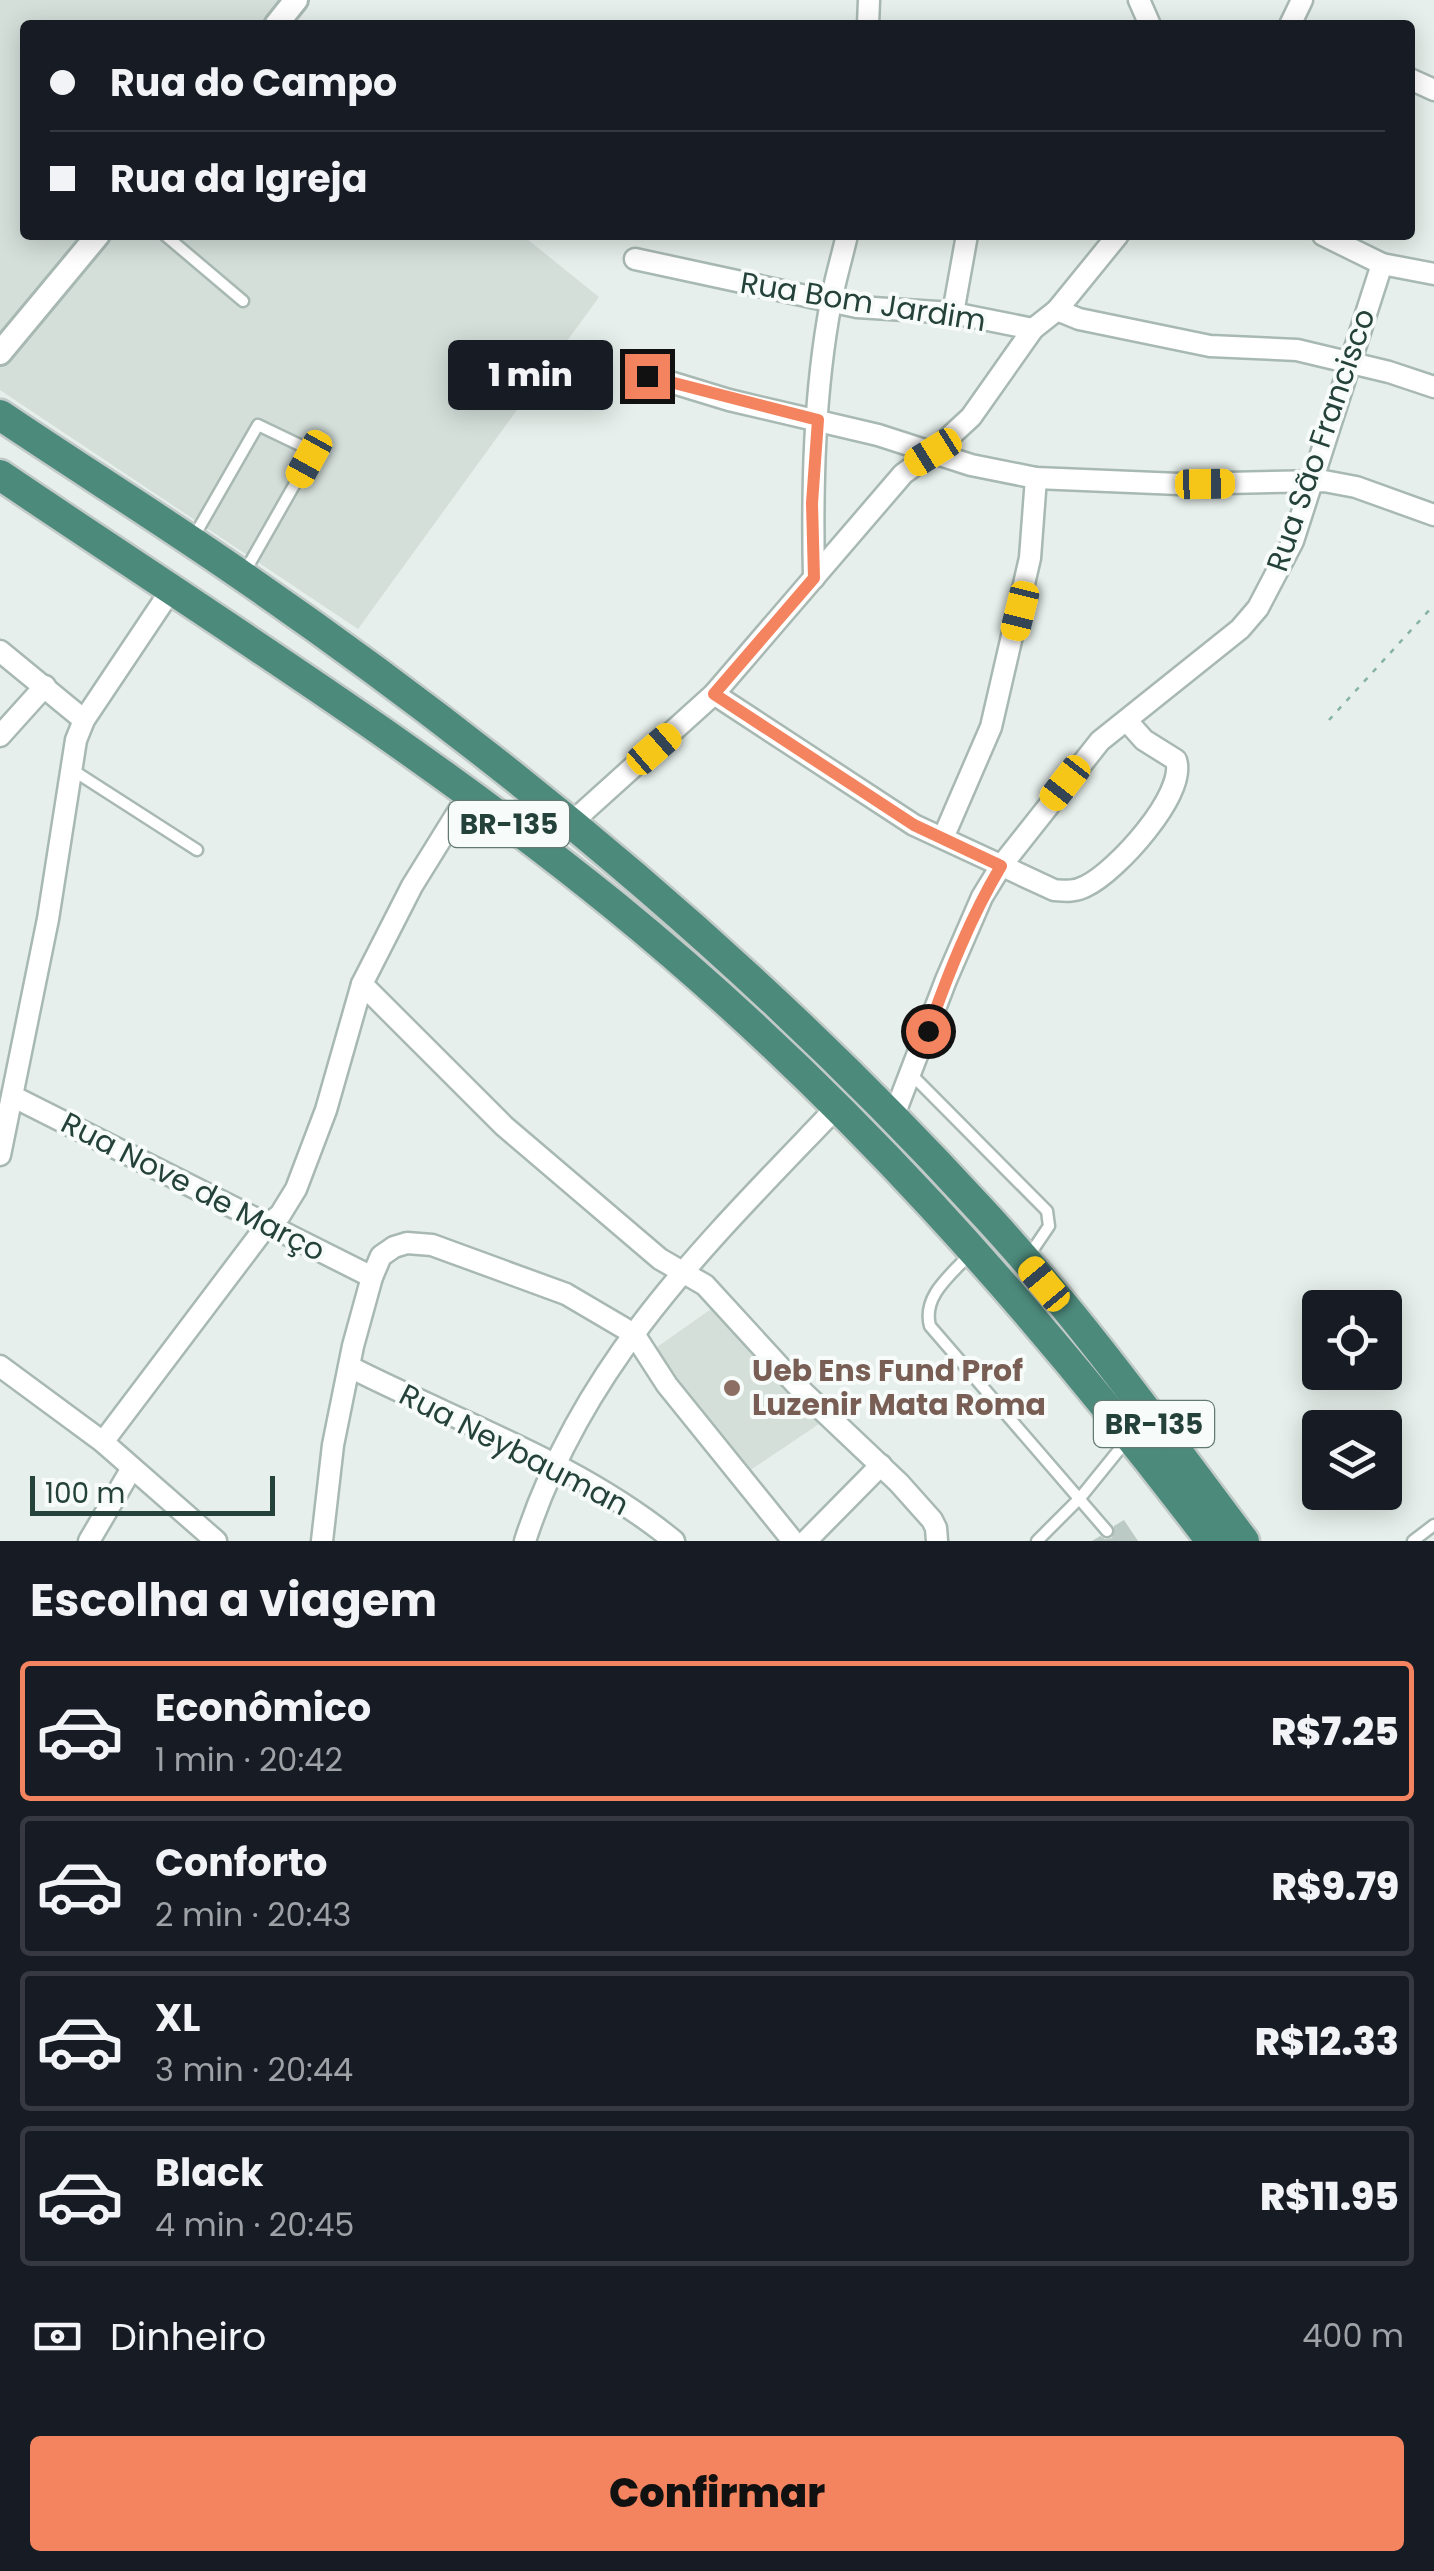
<!DOCTYPE html>
<html lang="pt">
<head>
<meta charset="utf-8">
<style>
  body { margin:0; font-family:Poppins,sans-serif; background:#20242c; color:#f1f3f6; height:100vh; display:flex; flex-direction:column; font-size:38px; white-space:nowrap }
  * { box-sizing:border-box; margin:0 }
  p { font-size:32px; color:#9ea1a6 }
  .icon { flex:none; width:55px; height:55px; fill:none; stroke:currentColor; stroke-width:2; stroke-linecap:round; stroke-linejoin:round }
  .map { position:relative; height:1541px; overflow:hidden }
  .sheet { display:flex; flex-direction:column; background:#171b24; flex:1 }
  .sheet>* { flex:none }
  .banner { position:absolute; left:20px; top:20px; width:1395px; height:220px; border-radius:10px; box-shadow:0 5px 25px #0003; display:grid; align-content:center; height:220px; padding:0 30px; background:#171b24 }
  .fabs { position:absolute; left:1302px; top:1290px; display:grid; gap:20px }
  .fabs a { display:grid; place-items:center; width:100px; height:100px; border-radius:10px; background:#171b24; box-shadow:0 5px 25px #0003; font-size:50px }
  .scale { position:absolute; left:30px; bottom:25px; width:245px; box-sizing:border-box; padding-left:10px; border:5px solid #24423a; border-top:0; font-size:28px; line-height:35px; white-space:nowrap; color:#24423a; -webkit-text-stroke:8px #f7fbf9; paint-order:stroke }
  .end { position:absolute; width:45px; height:45px; margin:-22px; border:12px solid #f4845f; background:#111; box-shadow:0 0 0 5px #111 }
  .from { border-radius:50% }
  .bubble { position:absolute; height:70px; border-radius:10px; background:#171b24; box-shadow:0 5px 25px #0003; font-size:32px; font-weight:800; line-height:70px; text-align:center }
  .car { position:absolute; width:30px; height:60px; margin:-30px -15px; border-radius:12px; box-shadow:0 0 8px 2px #0007; background:linear-gradient(#f5c518 24%,#345 0 40%,#f5c518 0 76%,#345 0 86%,#f5c518 0) }
  .banner b { display:flex; align-items:center; gap:35px; height:95px; font-size:38px }
  .banner b+b { border-top:2px solid #363941 }
  .banner i { width:25px; height:25px; background:#f1f3f6 }
  ul { padding:0; list-style:none }
  li { display:flex; align-items:center; gap:30px; height:140px; margin:0 20px 15px; padding:0 10px; border:5px solid #363941; border-radius:10px }
  li div { flex:1 }
  li b { display:block; font-size:38px }
  li em { font-style:normal; font-weight:800 }
  li.active { border-color:#f4845f }
  li>.icon { width:90px; height:90px; stroke-width:1.5 }
  h2 { padding:0 30px; font-size:45px; line-height:120px }
  .pay { display:flex; align-items:center; gap:25px; height:110px; padding:0 30px; font-size:38px }
  .pay p { margin-inline-start:auto }
  .action { display:flex; gap:20px; margin-top:auto; padding:20px 30px }
  .action a { flex:1; height:115px; border-radius:10px; background:#f4845f; color:#111; font-size:40px; font-weight:800; line-height:115px; text-align:center }
  .map>svg:first-child { display:block }
  .built { fill:#d4dfda }
  .building { fill:#bbcac4 }
  .lines { fill:none; stroke-linecap:round; stroke-linejoin:round }
  .service-casing { stroke:#a8b8b2; stroke-width:15 }
  .minor-casing { stroke:#a8b8b2; stroke-width:25 }
  .tertiary-casing { stroke:#a8b8b2; stroke-width:28 }
  .trunk-casing { stroke:#c2cac8; stroke-width:35 }
  .path { stroke:#86b3a5; stroke-width:2.5; stroke-dasharray:5 8; stroke-linecap:butt }
  .service { stroke:#fff; stroke-width:10 }
  .minor { stroke:#fff; stroke-width:20 }
  .tertiary { stroke:#fff; stroke-width:22 }
  .trunk { stroke:#4c8a7c; stroke-width:30 }
  .route { stroke:#f4845f; stroke-width:12 }
  .education-dot { fill:#8d6e63; stroke:#f7fbf9; stroke-width:4 }
  .labels { text-anchor:middle; stroke-width:8; stroke-linejoin:round; paint-order:stroke }
  .shield { fill:#f7fbf9; stroke:#637a73; stroke-width:2.5 }
  .shield-label { font-size:28px; font-weight:bold; fill:#24423a }
  .street-label { font-size:30px; fill:#24423a; stroke:#f7fbf9 }
  .education-label { font-size:30px; font-weight:bold; fill:#785e54; stroke:#f7fbf9; text-anchor:start }
</style>
</head>
<body>
<div class="map">
<svg width="1434" height="1541" viewBox="0 0 1434 1541">
  <rect width="100%" height="100%" fill="#e6efeb"/>
  <g class="built">
    <polygon points="0,0 305,0 285,25 25,25 25,235 522,235 599,297 358,629 0,390"/>
    <polygon points="714,1307 819,1424 746,1473 650,1352"/>
  </g>
  <polygon class="building" points="1124,1520 1138,1541 1092,1541 1100,1536 1105,1539 1112,1538 1114,1526"/>
  <g class="lines">
    <defs>
      <g id="service">
        <polyline points="165,235 243,301"/>
        <polyline points="192,540 258,425 306,448 309,459 243,575"/>
        <polyline points="71,769 197,850"/>
        <polyline points="911,1074 1047,1211 1049,1226 1028,1257"/>
        <path d="M970,1254C951,1275 922,1296 930,1326L1107,1531"/>
        <polyline points="1037,1541 1080,1498 1127,1440"/>
        <polyline points="1413,1541 1434,1525"/>
      </g>
      <g id="minor">
        <polyline points="1139,0 1150,25"/>
        <polyline points="868,25 869,0"/>
        <polyline points="1290,25 1302,0"/>
        <polyline points="1410,79 1434,90"/>
        <polyline points="1323,235 1382,264 1434,274"/>
        <polyline points="635,259 857,307 953,313 1033,329"/>
        <polyline points="1057,310 1079,319 1210,346 1297,350 1389,372 1434,387"/>
        <polyline points="953,313 967,235"/>
        <polyline points="647,375 729,400 878,435 971,465 1036,478 1179,484 1324,481 1356,487 1434,515"/>
        <path d="M814,578C812,487 814,392 831,302C835,280 842,257 847,235"/>
        <polyline points="0,651 84,720"/>
        <path d="M714,694L914,825L1054,890C1066,891 1075,892 1086,886C1116,872 1187,794 1176,760L1144,740L1127,721"/>
        <polyline points="0,736 45,686"/>
        <polyline points="570,824 714,694 903,474 933,452 971,417 1033,329 1057,310 1118,235"/>
        <polyline points="943,838 991,727 1030,558 1036,478"/>
        <polyline points="362,984 504,1126 660,1259 705,1285 803,1392 899,1483 932,1520 936,1528 937,1541"/>
        <polyline points="14,1097 372,1277"/>
        <polyline points="893,1118 946,980 982,897 1001,866 1100,741 1240,629 1258,608 1293,541 1382,264"/>
        <polyline points="0,1155 48,919 76,740 84,720 171,590"/>
        <polyline points="0,1366 103,1442 216,1541"/>
        <path d="M350,1367C458,1422 579,1463 674,1541"/>
        <polyline points="103,1442 267,1225 280,1215 296,1189 326,1110 362,984 412,886 469,794"/>
        <polyline points="89,1541 132,1468"/>
        <polyline points="322,1541 333,1445 353,1346 372,1277 381,1256 394,1247 407,1243 432,1245 566,1294 634,1334 667,1385 793,1541"/>
        <path d="M525,1541C583,1361 710,1240 837,1107"/>
        <polyline points="806,1541 881,1465"/>
      </g>
      <g id="tertiary">
        <polyline points="276,25 296,0"/>
        <polyline points="0,353 98,235"/>
      </g>
      <g id="trunk">
        <path d="M0,415C80,469 162,520 241,575C507,758 761,970 980,1209C1076,1312 1160,1429 1244,1541"/>
        <path d="M0,475C207,615 421,748 615,906C841,1090 1035,1309 1211,1541"/>
      </g>
    </defs>
    <use href="#service" class="service-casing"/>
    <use href="#minor" class="minor-casing"/>
    <use href="#tertiary" class="tertiary-casing"/>
    <use href="#trunk" class="trunk-casing"/>
    <polyline class="path" points="1329,720 1434,605"/>
    <use href="#service" class="service"/>
    <use href="#minor" class="minor"/>
    <use href="#tertiary" class="tertiary"/>
    <use href="#trunk" class="trunk"/>
  </g>
  <g class="lines">
    <path class="route" d="M647,376L818,420L812,503L814,578L714,694L914,825L1001,866C970,918 948,974 928,1031"/>
  </g>
  <circle class="education-dot" cx="732" cy="1388" r="10"/>
  <g class="labels">
    <g class="shield">
      <rect x="449" y="801" width="120" height="46" rx="8"/>
      <rect x="1094" y="1401" width="120" height="46" rx="8"/>
    </g>
    <g class="shield-label">
      <text x="509" y="834">BR-135</text>
      <text x="1154" y="1434">BR-135</text>
    </g>
    <g class="street-label">
      <text transform="translate(863 302) rotate(9)" y="10">Rua Bom Jardim</text>
      <text transform="translate(1321 440) rotate(-71)" y="10">Rua São Francisco</text>
      <text transform="translate(193 1187) rotate(27)" y="10">Rua Nove de Março</text>
      <text transform="translate(514 1450) rotate(27)" y="10">Rua Neybauman</text>
    </g>
    <g class="education-label">
      <text x="752" y="1381">Ueb Ens Fund Prof<tspan x="752" dy="34">Luzenir Mata Roma</tspan></text>
    </g>
  </g>
</svg>
<div class="fabs">
<a><svg class="icon" aria-label="locate" viewBox="0 0 24 24"><circle cx="12" cy="12" r="6"/><path d="M12 2v4M12 18v4M2 12h4M18 12h4"/></svg></a>
<a><svg class="icon" aria-label="layers" viewBox="0 0 24 24"><path d="M12 4l9 5-9 5-9-5zM3 14l9 5 9-5"/></svg></a>
</div>
<div class="scale">100 m</div>
<i class="end from" style="left:928px;top:1031px"></i>
<i class="end" style="left:647px;top:376px"></i>
<div class="bubble" style="left:448px;top:340px;width:165px">1 min</div>
<i class="car" style="left:933px;top:452px;rotate:238deg"></i>
<i class="car" style="left:309px;top:459px;rotate:209deg"></i>
<i class="car" style="left:1205px;top:484px;rotate:89deg"></i>
<i class="car" style="left:1020px;top:611px;rotate:194deg"></i>
<i class="car" style="left:654px;top:749px;rotate:49deg"></i>
<i class="car" style="left:1065px;top:783px;rotate:218deg"></i>
<i class="car" style="left:1044px;top:1284px;rotate:320deg"></i>
<div class="banner">
<b><i class="from"></i>Rua do Campo</b>
<b><i></i>Rua da Igreja</b>
</div>
</div>
<section class="sheet">
<h2>Escolha a viagem</h2>
<ul>
<li class="active"><svg class="icon" aria-label="car" viewBox="0 0 24 24"><path d="M5 17H2v-5l4-1 3-4h7l3 4 3 1v5h-3M9 17h6M6 11h13"/><circle cx="7" cy="17" r="2"/><circle cx="17" cy="17" r="2"/></svg><div><b>Econômico</b><p>1 min · 20:42</p></div><em>R$7.25</em></li>
<li><svg class="icon" aria-label="car" viewBox="0 0 24 24"><path d="M5 17H2v-5l4-1 3-4h7l3 4 3 1v5h-3M9 17h6M6 11h13"/><circle cx="7" cy="17" r="2"/><circle cx="17" cy="17" r="2"/></svg><div><b>Conforto</b><p>2 min · 20:43</p></div><em>R$9.79</em></li>
<li><svg class="icon" aria-label="car" viewBox="0 0 24 24"><path d="M5 17H2v-5l4-1 3-4h7l3 4 3 1v5h-3M9 17h6M6 11h13"/><circle cx="7" cy="17" r="2"/><circle cx="17" cy="17" r="2"/></svg><div><b>XL</b><p>3 min · 20:44</p></div><em>R$12.33</em></li>
<li><svg class="icon" aria-label="car" viewBox="0 0 24 24"><path d="M5 17H2v-5l4-1 3-4h7l3 4 3 1v5h-3M9 17h6M6 11h13"/><circle cx="7" cy="17" r="2"/><circle cx="17" cy="17" r="2"/></svg><div><b>Black</b><p>4 min · 20:45</p></div><em>R$11.95</em></li>
</ul>
<div class="pay"><svg class="icon" aria-label="cash" viewBox="0 0 24 24"><path d="M3 7h18v10H3z"/><circle cx="12" cy="12" r="2"/></svg>Dinheiro<p>400 m</p></div>
<div class="action"><a>Confirmar</a></div>
</section>
</body>
</html>
